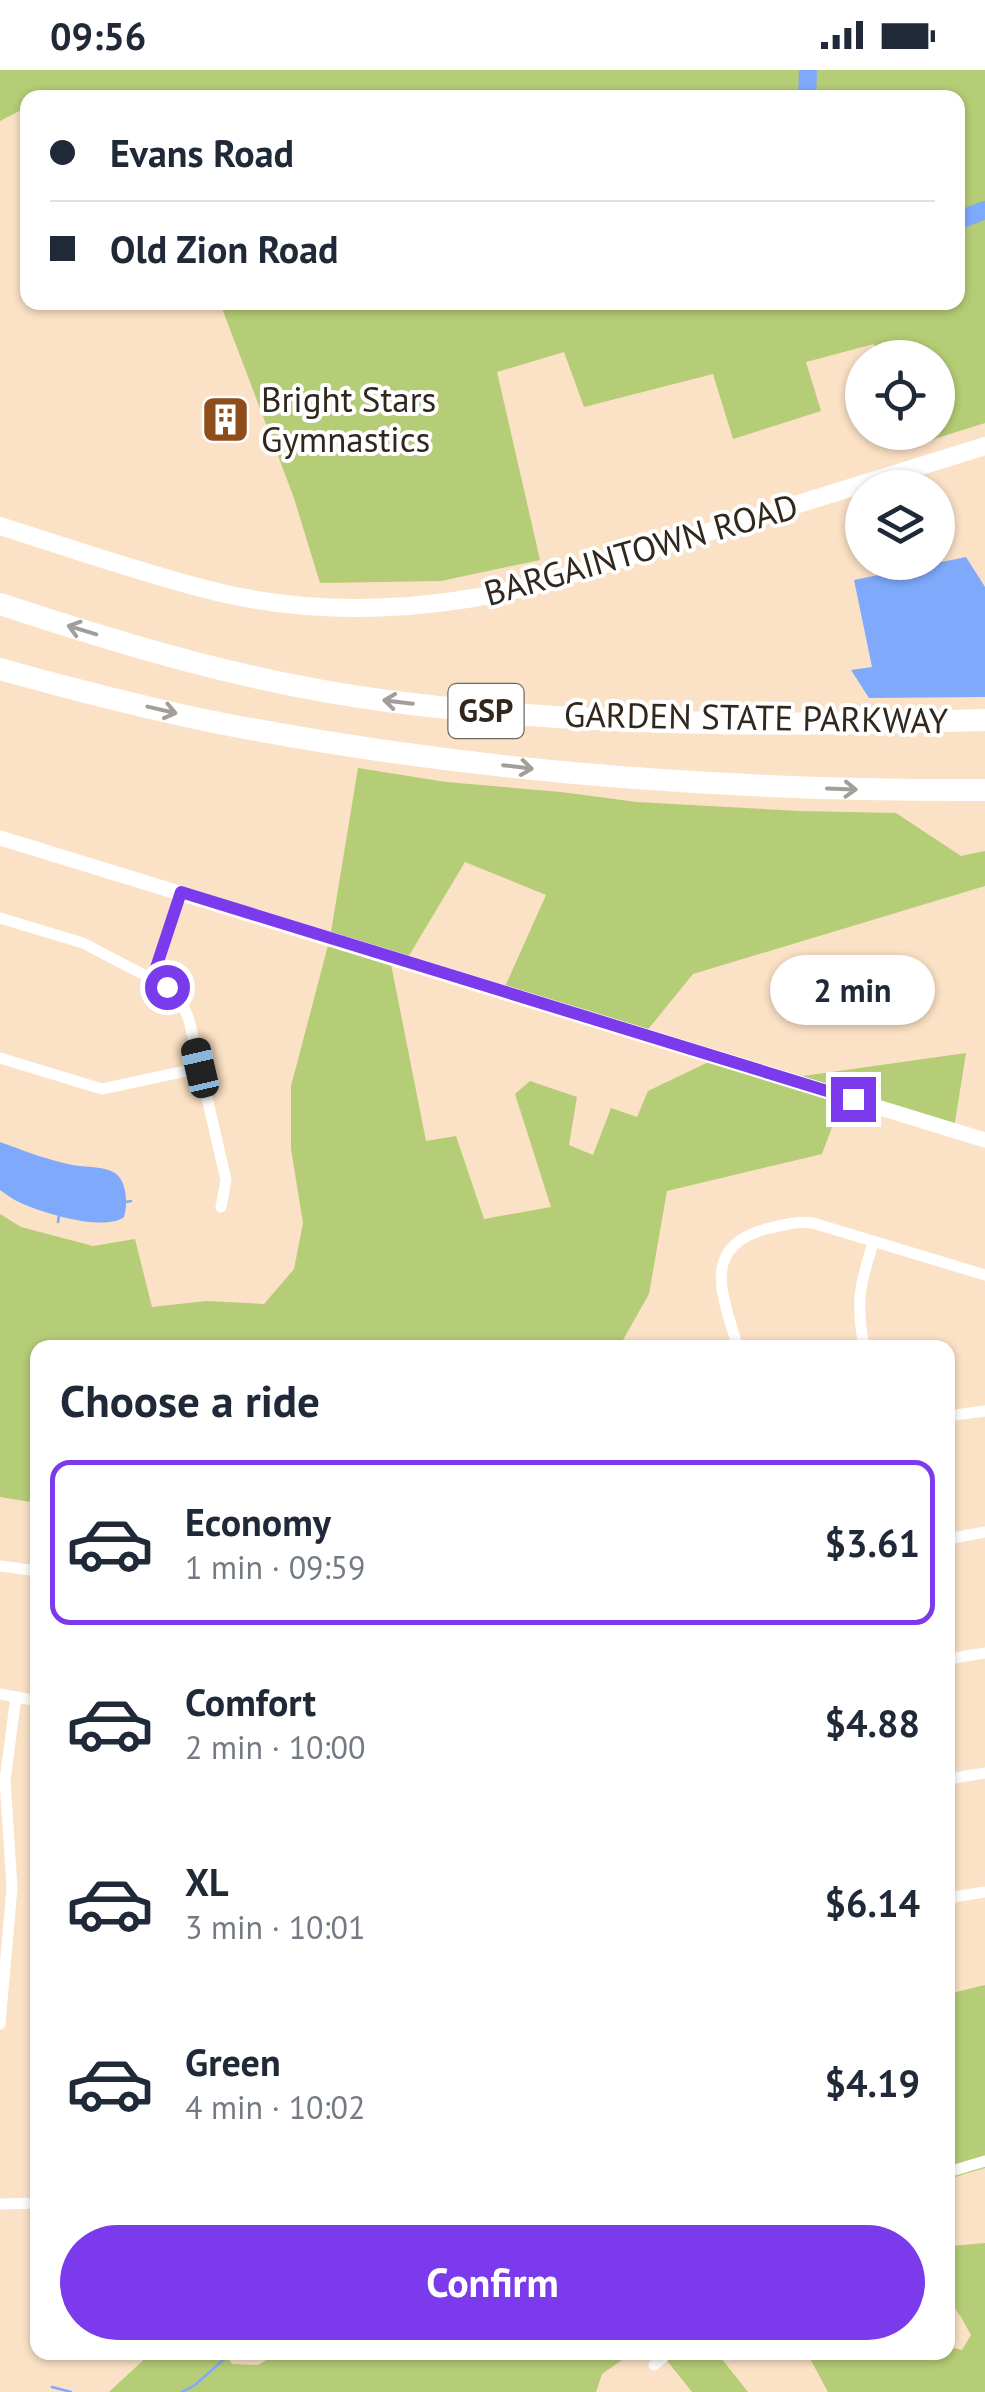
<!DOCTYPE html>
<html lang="en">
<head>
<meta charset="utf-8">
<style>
  body { margin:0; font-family:"PT Sans",sans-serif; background:#f6f6f7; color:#1f2937; height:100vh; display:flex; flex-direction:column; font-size:38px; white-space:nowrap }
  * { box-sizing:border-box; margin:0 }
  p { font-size:32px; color:#747a83 }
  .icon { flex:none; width:55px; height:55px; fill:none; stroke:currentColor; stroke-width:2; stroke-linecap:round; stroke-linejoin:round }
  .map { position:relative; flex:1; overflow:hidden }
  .drawer { position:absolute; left:30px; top:1270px; width:925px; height:1020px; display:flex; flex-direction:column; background:#fff; border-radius:20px; box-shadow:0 2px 8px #0004 }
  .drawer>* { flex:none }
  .guide { position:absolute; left:20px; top:20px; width:945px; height:220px; border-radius:20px; box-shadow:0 2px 8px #0004; display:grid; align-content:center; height:220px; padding:0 30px; background:#fff }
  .controls { position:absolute; left:845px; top:270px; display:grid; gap:20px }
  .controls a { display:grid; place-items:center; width:110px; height:110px; border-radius:50%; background:#fff; box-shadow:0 2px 8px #0004; font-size:50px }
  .end { position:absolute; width:45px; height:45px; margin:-22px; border:12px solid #7c3aed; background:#fff; box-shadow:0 0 0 5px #fff }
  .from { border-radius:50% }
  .bubble { position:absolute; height:70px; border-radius:35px; background:#fff; box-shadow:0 2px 8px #0004; font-size:32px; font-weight:700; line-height:70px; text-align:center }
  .car { position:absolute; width:30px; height:60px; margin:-30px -15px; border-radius:12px; box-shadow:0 0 8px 2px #0007; background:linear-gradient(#222 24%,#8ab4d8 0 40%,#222 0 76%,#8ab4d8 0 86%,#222 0) }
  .guide b { display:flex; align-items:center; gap:35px; height:95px; font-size:38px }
  .guide b+b { border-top:2px solid #e0e1e3 }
  .guide i { width:25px; height:25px; background:#1f2937 }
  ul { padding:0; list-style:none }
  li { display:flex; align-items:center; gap:30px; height:165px; margin:0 20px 15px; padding:0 10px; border:5px solid transparent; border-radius:20px }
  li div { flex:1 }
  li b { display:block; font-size:38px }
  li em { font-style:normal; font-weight:700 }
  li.selected { border-color:#7c3aed }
  li>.icon { width:90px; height:90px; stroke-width:1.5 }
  h2 { padding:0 30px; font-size:45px; line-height:120px }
  .cta { display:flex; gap:20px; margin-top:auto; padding:20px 30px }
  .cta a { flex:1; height:115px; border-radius:60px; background:#7c3aed; color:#fff; font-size:40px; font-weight:700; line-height:115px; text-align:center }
  .status { display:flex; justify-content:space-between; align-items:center; height:70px; padding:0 50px; background:#fff; direction:ltr }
  .status svg { height:28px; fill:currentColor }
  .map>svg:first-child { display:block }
  .green { fill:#b5cd76 }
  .water { fill:#7faafc }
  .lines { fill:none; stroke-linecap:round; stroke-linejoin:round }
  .stream { stroke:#7faafc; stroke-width:2.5 }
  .river { stroke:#7faafc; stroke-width:18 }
  .minor { stroke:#fff; stroke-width:11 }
  .tertiary { stroke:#fff; stroke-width:15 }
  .secondary { stroke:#fff; stroke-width:18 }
  .motorway { stroke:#fff; stroke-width:22 }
  .oneway { stroke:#a29e99 }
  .route { stroke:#7c3aed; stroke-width:12 }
  .labels { text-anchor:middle; stroke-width:8; stroke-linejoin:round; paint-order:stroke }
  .shield { fill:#fff; stroke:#6f6861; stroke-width:2.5 }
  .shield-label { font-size:32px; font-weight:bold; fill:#31271d }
  .poi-label { font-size:35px; fill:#31271d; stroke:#fff; text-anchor:start }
  .street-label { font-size:35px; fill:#31271d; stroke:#fff }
</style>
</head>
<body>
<div class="status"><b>09:56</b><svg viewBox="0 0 49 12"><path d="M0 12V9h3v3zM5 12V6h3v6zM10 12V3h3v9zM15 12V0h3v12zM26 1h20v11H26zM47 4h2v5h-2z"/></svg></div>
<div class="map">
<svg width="985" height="2322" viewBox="0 0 985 2322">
  <rect width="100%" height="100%" fill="#fbe1c5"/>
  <g class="green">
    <polygon points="0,0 985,0 985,353 912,376 899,368 897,363 938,362 938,288 878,287 874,274 806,292 821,341 733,369 713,304 584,337 564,282 497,302 540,490 441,511 320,513 294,428 220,233 958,232 958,28 56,28 54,22 44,27 28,28 27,37 0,51"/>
    <polygon points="358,698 446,712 561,722 637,732 800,741 896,743 961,786 985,781 985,816 693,904 645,963 504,919 546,825 465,792 407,889 389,884 426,1071 456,1066 484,1149 551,1137 515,1024 530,1011 577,1027 569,1075 593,1085 611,1038 637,1047 648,1021 719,987 789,1008 966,983 954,1058 844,1025 822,1084 667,1121 649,1224 619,1277 38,1278 37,1433 0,1427 0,1144 21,1157 93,1176 135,1169 152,1237 206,1231 264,1234 294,1199 303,1153 291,1079 291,1016 330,868"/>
    <polygon points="985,1915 985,2098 948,2109 948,1924"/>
    <polygon points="948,2168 951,2176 985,2173 985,2322 828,2322 807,2283 948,2282 948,2277 962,2280 971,2265 961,2247 948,2229"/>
    <polygon points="279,2283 279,2282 632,2283 602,2304 596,2322 109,2322 151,2283 225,2283 232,2294 258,2295"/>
    <polygon points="661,2283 717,2283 748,2322 692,2322"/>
  </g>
  <g class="water">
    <polygon points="966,487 985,517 985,627 869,628 851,600 872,597 854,510"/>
    <path d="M0,1072C22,1080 45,1089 68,1094C82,1098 102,1095 115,1103C127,1111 128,1135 124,1147C104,1162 43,1143 21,1133C14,1130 7,1125 0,1120Z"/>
  </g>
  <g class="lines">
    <g class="stream">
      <polyline points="126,1132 131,1131"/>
      <polyline points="58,1152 59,1145"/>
      <polyline points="52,2317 71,2322"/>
      <polyline points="182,2322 195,2315 232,2282"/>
    </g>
    <g class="river">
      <polyline points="807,28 808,0"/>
      <polyline points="958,148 962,149 985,140"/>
    </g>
    <g class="minor">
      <polyline points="0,848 83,873 167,917 180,928 189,950 226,1110 221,1137"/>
      <polyline points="153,910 181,822"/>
      <polyline points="0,988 102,1019 200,998"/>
      <path d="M738,1278C724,1228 698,1178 766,1159C782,1155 796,1151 813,1153L985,1205"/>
      <path d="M864,1278C856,1230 859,1218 873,1173"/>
      <polyline points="948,1346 985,1341"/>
      <polyline points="948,1469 985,1462"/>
      <polyline points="0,1496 38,1501"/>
      <polyline points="948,1589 985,1583"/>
      <polyline points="0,1624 38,1631"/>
      <polyline points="948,1709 985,1703"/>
      <polyline points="948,1828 985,1822"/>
      <polyline points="0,1954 12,1818 5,1710 16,1627"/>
      <polyline points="948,2102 985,2091"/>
      <polyline points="0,2134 38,2133"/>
      <polyline points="654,2295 669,2282"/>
    </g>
    <polyline class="tertiary" points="0,768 985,1070"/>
    <path class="secondary" d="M0,456C70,478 141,503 213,521C322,548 438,541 547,512L985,376"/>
    <g class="motorway">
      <path d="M0,534C127,576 255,614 388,631C586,657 786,656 985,650"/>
      <path d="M0,599C83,622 167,644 251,659C493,704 739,721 985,720"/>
    </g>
  </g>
  <defs><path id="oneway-shaft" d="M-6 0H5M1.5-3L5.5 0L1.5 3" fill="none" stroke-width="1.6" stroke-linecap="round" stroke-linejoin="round" transform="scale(2.5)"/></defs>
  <g class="oneway">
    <use href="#oneway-shaft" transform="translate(82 560) rotate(-163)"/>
    <use href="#oneway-shaft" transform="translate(398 632) rotate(-173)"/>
    <use href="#oneway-shaft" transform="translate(162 640) rotate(13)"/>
    <use href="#oneway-shaft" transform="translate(518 697) rotate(7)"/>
    <use href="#oneway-shaft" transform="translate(842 719) rotate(2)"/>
  </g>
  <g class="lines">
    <polyline class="route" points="167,917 152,910 181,822 853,1029"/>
  </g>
  <defs>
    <symbol id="building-square" viewBox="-11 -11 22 22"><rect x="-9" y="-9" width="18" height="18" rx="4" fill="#8f4e19" stroke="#fff"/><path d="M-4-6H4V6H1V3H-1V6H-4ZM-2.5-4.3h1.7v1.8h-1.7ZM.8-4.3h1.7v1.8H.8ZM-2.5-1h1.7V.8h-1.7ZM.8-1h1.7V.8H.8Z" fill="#fff"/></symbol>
  </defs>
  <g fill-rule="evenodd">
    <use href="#building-square" x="198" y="322" width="55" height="55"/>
  </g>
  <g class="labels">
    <rect class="shield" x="448.5" y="614" width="75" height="54" rx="8"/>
    <g class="shield-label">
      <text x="486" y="652">GSP</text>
    </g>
    <g class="poi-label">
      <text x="261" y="342">Bright Stars<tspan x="261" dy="40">Gymnastics</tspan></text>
    </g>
    <g class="street-label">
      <text transform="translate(641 480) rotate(-16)" y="12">BARGAINTOWN ROAD</text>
      <text transform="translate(756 648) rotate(1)" y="12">GARDEN STATE PARKWAY</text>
    </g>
  </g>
</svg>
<div class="controls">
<a><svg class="icon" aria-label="locate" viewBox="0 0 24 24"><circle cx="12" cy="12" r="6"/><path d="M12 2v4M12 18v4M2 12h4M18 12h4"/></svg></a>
<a><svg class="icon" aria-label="layers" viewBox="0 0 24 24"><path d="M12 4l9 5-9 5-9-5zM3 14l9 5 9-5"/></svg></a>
</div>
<i class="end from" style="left:167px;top:917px"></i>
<i class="end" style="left:853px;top:1029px"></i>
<div class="bubble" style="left:770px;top:885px;width:165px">2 min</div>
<i class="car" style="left:200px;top:998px;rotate:347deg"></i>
<div class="guide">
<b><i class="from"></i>Evans Road</b>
<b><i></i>Old Zion Road</b>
</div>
<section class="drawer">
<h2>Choose a ride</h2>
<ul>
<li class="selected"><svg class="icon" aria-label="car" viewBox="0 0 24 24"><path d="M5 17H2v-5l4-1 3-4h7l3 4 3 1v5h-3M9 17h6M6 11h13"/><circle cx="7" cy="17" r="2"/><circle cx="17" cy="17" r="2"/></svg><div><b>Economy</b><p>1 min · 09:59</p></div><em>$3.61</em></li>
<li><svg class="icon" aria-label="car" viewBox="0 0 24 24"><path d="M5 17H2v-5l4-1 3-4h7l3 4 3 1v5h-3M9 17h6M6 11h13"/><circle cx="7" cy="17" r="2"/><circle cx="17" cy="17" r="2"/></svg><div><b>Comfort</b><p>2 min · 10:00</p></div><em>$4.88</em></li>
<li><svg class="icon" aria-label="car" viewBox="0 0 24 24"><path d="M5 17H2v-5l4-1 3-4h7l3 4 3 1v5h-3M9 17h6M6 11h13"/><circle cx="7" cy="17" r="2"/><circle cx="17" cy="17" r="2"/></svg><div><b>XL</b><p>3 min · 10:01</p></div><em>$6.14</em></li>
<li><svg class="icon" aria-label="car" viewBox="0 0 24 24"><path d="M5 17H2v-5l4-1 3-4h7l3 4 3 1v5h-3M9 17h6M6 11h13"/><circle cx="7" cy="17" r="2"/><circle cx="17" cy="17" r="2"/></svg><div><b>Green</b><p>4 min · 10:02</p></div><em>$4.19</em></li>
</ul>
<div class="cta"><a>Confirm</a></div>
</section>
</div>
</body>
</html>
